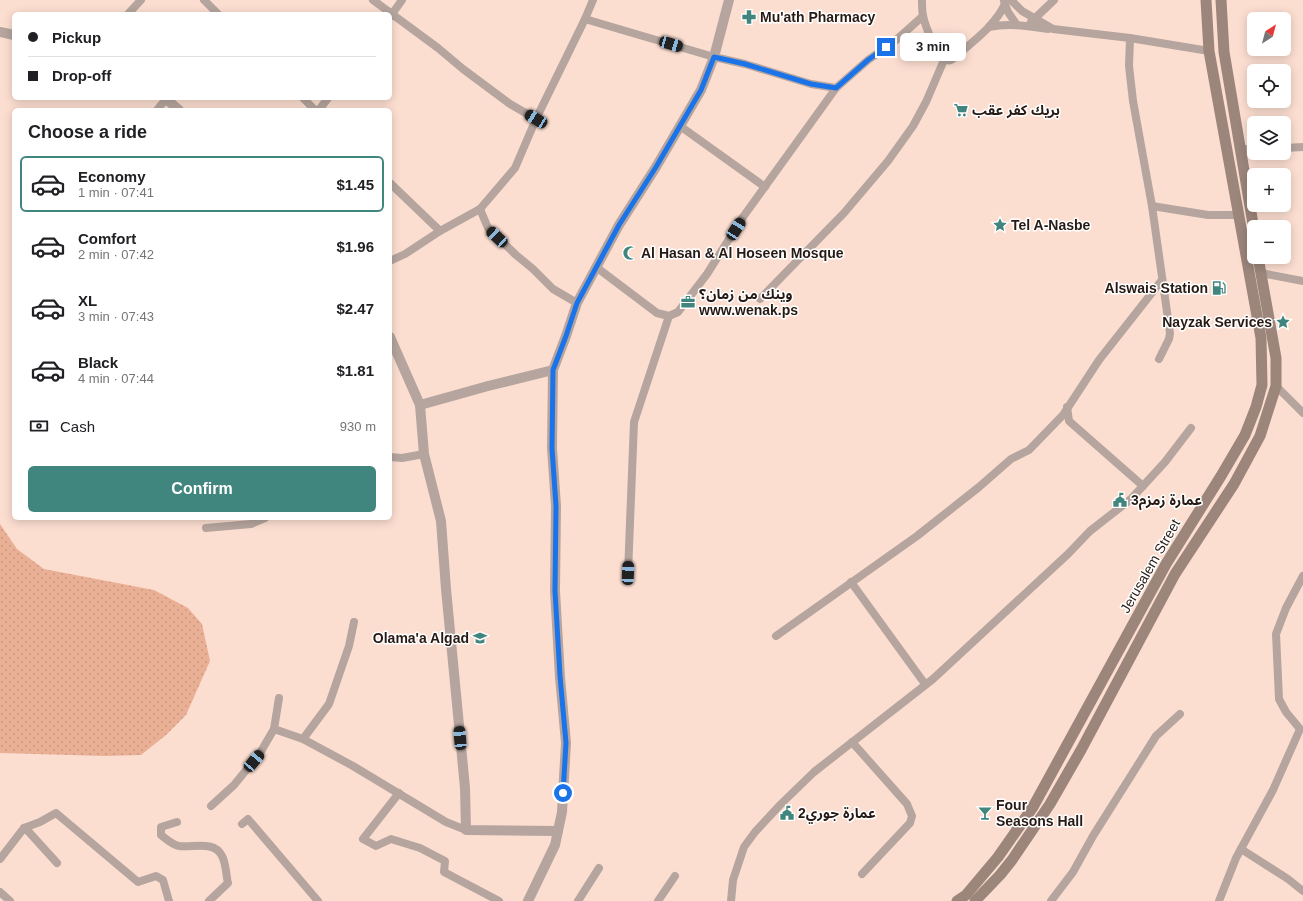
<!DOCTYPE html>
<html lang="en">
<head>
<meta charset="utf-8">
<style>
  body { margin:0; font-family:Helvetica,"Noto Sans Arabic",sans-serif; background:#f2f2f2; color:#202124; height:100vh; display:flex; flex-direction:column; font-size:15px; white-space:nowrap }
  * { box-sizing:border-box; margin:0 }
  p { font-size:13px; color:#757577 }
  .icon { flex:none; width:22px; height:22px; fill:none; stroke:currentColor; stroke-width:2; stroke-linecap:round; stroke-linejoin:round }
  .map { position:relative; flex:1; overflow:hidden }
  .side { position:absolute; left:12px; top:108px; width:380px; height:412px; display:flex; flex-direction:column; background:#fff; border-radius:6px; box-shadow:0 2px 10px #0003 }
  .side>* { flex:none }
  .top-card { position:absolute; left:12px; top:12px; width:380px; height:88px; border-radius:6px; box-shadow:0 2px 10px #0003; display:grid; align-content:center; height:88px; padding:0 16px; background:#fff }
  .needle { width:26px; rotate:36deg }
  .tools { position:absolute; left:1247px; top:12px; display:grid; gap:8px }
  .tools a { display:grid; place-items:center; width:44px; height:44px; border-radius:6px; background:#fff; box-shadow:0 2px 10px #0003; font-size:20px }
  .end { position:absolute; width:18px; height:18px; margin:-9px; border:5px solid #1a73e8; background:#fff; box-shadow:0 0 0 2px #fff }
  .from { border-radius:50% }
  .bubble { position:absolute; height:28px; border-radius:6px; background:#fff; box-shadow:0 2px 10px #0003; font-size:13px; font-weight:700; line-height:28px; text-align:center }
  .car { position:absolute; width:12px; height:24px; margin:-12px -6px; border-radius:5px; box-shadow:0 0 3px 1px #0007; background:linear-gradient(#222 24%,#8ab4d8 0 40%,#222 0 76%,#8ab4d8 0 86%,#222 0) }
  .top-card b { display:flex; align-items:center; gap:14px; height:38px; font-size:15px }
  .top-card b+b { border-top:1px solid #e0e0e0 }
  .top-card i { width:10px; height:10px; background:#202124 }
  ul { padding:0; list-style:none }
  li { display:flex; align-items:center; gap:12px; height:56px; margin:0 8px 6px; padding:0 8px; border:2px solid transparent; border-radius:6px }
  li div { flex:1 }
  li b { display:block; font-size:15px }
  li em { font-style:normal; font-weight:700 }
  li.selected { border-color:#40867e }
  li>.icon { width:36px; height:36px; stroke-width:1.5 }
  h2 { padding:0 16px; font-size:18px; line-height:48px }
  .pay { display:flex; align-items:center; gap:10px; height:44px; padding:0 16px; font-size:15px }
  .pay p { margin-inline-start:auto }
  .cta { display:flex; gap:8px; margin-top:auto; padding:8px 16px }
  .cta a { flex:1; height:46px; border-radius:6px; background:#40867e; color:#fff; font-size:16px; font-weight:700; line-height:46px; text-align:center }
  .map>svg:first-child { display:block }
  .grass { fill:url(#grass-dots) }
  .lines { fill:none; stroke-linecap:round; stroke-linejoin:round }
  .minor { stroke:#b5a59e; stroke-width:8 }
  .tertiary { stroke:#b5a59e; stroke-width:10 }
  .secondary { stroke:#9c857b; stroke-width:11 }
  .route { stroke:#1a73e8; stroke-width:5 }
  .labels { text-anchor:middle; stroke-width:3; stroke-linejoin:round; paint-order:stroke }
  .poi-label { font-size:14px; font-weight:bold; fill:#271a14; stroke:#fff; text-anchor:start }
  .street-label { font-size:14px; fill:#271a14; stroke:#fff }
</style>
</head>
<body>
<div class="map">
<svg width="1303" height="901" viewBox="0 0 1303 901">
  <defs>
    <pattern id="grass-dots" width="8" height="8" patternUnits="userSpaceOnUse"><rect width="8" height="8" fill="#eab096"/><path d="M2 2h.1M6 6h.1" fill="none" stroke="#c99780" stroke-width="1.8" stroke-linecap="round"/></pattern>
  </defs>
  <rect width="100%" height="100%" fill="#fcded1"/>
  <polygon class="grass" points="0,524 17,549 44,569 154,590 188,608 202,624 210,661 186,715 166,735 141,755 106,756 0,753"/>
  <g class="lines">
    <g class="minor">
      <polyline points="204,0 218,14"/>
      <polyline points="373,0 438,48 463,69 510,104 536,119"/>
      <path d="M922,0C922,5 922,11 923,16C925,25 937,57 946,60C949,61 952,60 954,58C972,42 995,26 1005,4"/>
      <polyline points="1011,0 1022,11 1053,29 1130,38 1129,66 1133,101 1152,206 1170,333 1169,339 1159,359"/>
      <polyline points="1004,1 1008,12 1017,25"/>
      <polyline points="128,14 141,0"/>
      <polyline points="390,17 402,0"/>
      <polyline points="585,19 714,57 745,64 811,84 836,88 868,60 895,41 923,16"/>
      <polyline points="1031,22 1054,0"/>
      <path d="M989,27C1009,23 1028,26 1048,29"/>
      <polyline points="1130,38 1209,51"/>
      <polyline points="303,98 315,110"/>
      <polyline points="157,110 166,99"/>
      <polyline points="319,110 328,98"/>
      <polyline points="680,126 765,187"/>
      <polyline points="1284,148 1303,147"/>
      <polyline points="1241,149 1254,149"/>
      <polyline points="390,183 440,231"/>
      <polyline points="1152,206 1208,215 1239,215"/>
      <polyline points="480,209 488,228 516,255 533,269 553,289 577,303"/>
      <polyline points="390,261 405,254 440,231 480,209 515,168 536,119 585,19 593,0"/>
      <polyline points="596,267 657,313 669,316 678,312 707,274 743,217 836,88"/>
      <polyline points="1261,273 1303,281"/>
      <polyline points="760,299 844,213 888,161 913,126 926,102 944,60"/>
      <polyline points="1276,386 1303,413"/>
      <polyline points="1067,407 1069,421 1143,486"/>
      <polyline points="390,457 402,458 424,454"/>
      <polyline points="206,528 251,524 265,518"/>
      <polyline points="628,573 634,422 669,316"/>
      <polyline points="851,582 925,684"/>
      <polyline points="354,622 349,646 329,704 303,739 353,766 446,822 466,830"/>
      <polyline points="776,636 917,536 979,487 1011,459 1029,450 1063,415 1099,360 1162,280"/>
      <polyline points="274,729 303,739"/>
      <polyline points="852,742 907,804 912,816 910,823 862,874"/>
      <polyline points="399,793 363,839 376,846 391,839 420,848 445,861 444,872 499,901"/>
      <polyline points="211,806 234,785 260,753 274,729 279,698"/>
      <path d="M177,822L161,827V835C166,839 173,845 179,846C193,848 214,840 222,856C226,863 226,875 228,883L209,901"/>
      <polyline points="242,824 248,819 318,901"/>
      <polyline points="24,828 40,822 56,813 138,882 156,876 163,880 169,901"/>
      <polyline points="1241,849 1288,879 1303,891"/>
      <polyline points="0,859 24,828 28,831 57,863"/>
      <polyline points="0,892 10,901"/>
      <polyline points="578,901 599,868"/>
      <polyline points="658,901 675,876"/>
      <polyline points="731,901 733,880 744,847 755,832 781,804 814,772 933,679 1068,554 1090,531 1131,499 1165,462 1191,428"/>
      <polyline points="1051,901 1073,872 1093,836 1156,736 1180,714"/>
      <polyline points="1219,901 1236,858 1273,790 1300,729 1286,712 1279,699 1276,634 1286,608 1303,576"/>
    </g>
    <g class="tertiary">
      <polyline points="0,32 14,35"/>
      <polyline points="165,98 179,110"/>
      <polyline points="390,337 420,405 488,386 553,370"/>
      <polyline points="420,405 424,454 441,521 446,589 465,788 466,830 558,831"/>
      <polyline points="528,901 555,845 562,812 566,743 560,677 555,591 556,506 552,448 553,370 566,336 577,303 619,225 656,167 701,90 714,57 729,0"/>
    </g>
    <g class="secondary">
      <polyline points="1221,0 1224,52 1254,230"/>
      <polyline points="957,901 966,895 998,857 1033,807 1166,564 1221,476 1245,435 1256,407 1262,385 1261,338 1209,51 1206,0"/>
      <polyline points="975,901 1000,875 1012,860 1050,804 1081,750 1175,574 1234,484 1260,436 1276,386 1276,358 1258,257"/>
    </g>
  </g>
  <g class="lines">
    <polyline class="route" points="563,793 566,743 560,676 555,591 556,506 552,448 553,370 566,336 577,303 619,225 656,167 701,90 714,57 745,64 811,84 836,88 868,60 886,47"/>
  </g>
  <defs>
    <symbol id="pharmacy-bare" viewBox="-9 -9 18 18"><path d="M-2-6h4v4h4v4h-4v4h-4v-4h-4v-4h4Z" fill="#40867e" stroke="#fff" stroke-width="2.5" paint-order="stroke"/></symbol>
    <symbol id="supermarket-bare" viewBox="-9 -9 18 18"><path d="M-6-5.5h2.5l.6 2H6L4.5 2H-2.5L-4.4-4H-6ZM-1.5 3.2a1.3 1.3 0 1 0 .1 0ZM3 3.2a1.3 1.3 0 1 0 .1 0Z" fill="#40867e" stroke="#fff" stroke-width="2.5" paint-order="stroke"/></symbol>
    <symbol id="sight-bare" viewBox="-9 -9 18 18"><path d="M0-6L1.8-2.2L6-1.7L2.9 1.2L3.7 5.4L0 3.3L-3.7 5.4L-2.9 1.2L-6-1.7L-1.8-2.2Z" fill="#40867e" stroke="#fff" stroke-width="2.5" paint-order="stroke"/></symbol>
    <symbol id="mosque-bare" viewBox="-9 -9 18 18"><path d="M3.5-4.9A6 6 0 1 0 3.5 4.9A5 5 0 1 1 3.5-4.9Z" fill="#40867e" stroke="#fff" stroke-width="2.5" paint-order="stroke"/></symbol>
    <symbol id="fuel-bare" viewBox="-9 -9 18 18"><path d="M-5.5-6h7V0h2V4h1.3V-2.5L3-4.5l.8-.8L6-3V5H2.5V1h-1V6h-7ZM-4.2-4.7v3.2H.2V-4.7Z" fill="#40867e" stroke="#fff" stroke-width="2.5" paint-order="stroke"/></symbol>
    <symbol id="office-bare" viewBox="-9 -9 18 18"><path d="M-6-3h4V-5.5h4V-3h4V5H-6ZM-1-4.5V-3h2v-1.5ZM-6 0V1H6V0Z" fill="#40867e" stroke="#fff" stroke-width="2.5" paint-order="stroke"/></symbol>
    <symbol id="civic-bare" viewBox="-9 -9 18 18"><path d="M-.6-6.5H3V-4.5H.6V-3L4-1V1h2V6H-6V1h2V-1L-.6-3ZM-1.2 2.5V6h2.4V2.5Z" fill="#40867e" stroke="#fff" stroke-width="2.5" paint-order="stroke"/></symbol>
    <symbol id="school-bare" viewBox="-9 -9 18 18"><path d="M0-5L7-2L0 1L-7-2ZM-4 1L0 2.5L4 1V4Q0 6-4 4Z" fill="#40867e" stroke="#fff" stroke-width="2.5" paint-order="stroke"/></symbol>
    <symbol id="bar-bare" viewBox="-9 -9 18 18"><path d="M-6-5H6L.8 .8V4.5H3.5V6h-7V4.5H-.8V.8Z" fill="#40867e" stroke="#fff" stroke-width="2.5" paint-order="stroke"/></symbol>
  </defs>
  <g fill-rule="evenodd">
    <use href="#pharmacy-bare" x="739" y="7" width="20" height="20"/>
    <use href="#supermarket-bare" x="951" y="100" width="20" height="20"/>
    <use href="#sight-bare" x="990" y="215" width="20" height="20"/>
    <use href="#mosque-bare" x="620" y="243" width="20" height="20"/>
    <use href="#fuel-bare" x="1209" y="278" width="20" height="20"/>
    <use href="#office-bare" x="678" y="292" width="20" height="20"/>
    <use href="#sight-bare" x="1273" y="312" width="20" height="20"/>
    <use href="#civic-bare" x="1110" y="490" width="20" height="20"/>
    <use href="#school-bare" x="470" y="628" width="20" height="20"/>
    <use href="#civic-bare" x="777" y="803" width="20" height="20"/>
    <use href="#bar-bare" x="975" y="803" width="20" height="20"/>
  </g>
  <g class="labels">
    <g class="poi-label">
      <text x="760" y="22">Mu'ath Pharmacy</text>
      <text x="972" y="115">بريك كفر عقب</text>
      <text x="1011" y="230">Tel A-Nasbe</text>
      <text x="641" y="258">Al Hasan &amp; Al Hoseen Mosque</text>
      <text x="1208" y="293" text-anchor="end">Alswais Station</text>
      <text x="699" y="299">وينك من زمان؟<tspan x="699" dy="16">www.wenak.ps</tspan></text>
      <text x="1272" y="327" text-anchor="end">Nayzak Services</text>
      <text x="1131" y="505">عمارة زمزم3</text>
      <text x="469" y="643" text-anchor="end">Olama'a Algad</text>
      <text x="996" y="810">Four<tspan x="996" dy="16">Seasons Hall</tspan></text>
      <text x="798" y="818">عمارة جوري2</text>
    </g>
    <g class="street-label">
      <text transform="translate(1150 566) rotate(-60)" y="5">Jerusalem Street</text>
    </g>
  </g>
</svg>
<div class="tools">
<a><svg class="needle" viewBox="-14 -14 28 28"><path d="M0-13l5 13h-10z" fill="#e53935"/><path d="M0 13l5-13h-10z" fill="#757577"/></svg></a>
<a><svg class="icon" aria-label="locate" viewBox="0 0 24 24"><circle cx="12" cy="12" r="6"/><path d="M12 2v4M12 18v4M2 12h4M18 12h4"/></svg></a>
<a><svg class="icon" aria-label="layers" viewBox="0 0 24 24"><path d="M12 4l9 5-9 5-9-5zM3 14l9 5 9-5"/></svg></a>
<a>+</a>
<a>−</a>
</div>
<i class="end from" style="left:563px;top:793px"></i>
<i class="end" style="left:886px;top:47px"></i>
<div class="bubble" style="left:900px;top:33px;width:66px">3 min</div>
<i class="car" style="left:671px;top:44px;rotate:106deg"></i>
<i class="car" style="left:536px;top:119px;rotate:301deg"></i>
<i class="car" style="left:736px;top:229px;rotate:33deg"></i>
<i class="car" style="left:497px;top:237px;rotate:313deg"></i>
<i class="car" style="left:628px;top:573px;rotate:2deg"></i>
<i class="car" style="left:460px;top:738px;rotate:355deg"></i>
<i class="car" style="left:254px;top:761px;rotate:40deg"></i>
<div class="top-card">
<b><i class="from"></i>Pickup</b>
<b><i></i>Drop-off</b>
</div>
<section class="side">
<h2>Choose a ride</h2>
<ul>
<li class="selected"><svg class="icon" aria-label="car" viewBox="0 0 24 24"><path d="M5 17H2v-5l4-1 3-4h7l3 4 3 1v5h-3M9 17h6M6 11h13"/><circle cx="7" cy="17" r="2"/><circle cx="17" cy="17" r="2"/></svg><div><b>Economy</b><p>1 min · 07:41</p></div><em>$1.45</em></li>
<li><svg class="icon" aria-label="car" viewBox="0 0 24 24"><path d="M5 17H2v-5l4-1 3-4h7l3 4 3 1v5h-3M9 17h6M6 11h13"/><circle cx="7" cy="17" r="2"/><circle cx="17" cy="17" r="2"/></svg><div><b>Comfort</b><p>2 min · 07:42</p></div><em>$1.96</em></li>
<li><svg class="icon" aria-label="car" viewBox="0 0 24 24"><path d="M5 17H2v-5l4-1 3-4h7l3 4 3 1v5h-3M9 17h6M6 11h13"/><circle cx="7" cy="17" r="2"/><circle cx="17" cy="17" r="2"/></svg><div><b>XL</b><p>3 min · 07:43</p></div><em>$2.47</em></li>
<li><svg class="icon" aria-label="car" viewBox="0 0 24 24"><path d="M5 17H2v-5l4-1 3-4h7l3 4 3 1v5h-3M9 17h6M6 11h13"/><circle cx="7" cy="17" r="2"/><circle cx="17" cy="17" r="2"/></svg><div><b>Black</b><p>4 min · 07:44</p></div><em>$1.81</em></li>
</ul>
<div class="pay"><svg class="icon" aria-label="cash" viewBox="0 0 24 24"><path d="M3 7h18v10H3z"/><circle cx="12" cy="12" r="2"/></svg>Cash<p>930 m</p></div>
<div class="cta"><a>Confirm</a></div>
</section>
</div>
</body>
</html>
